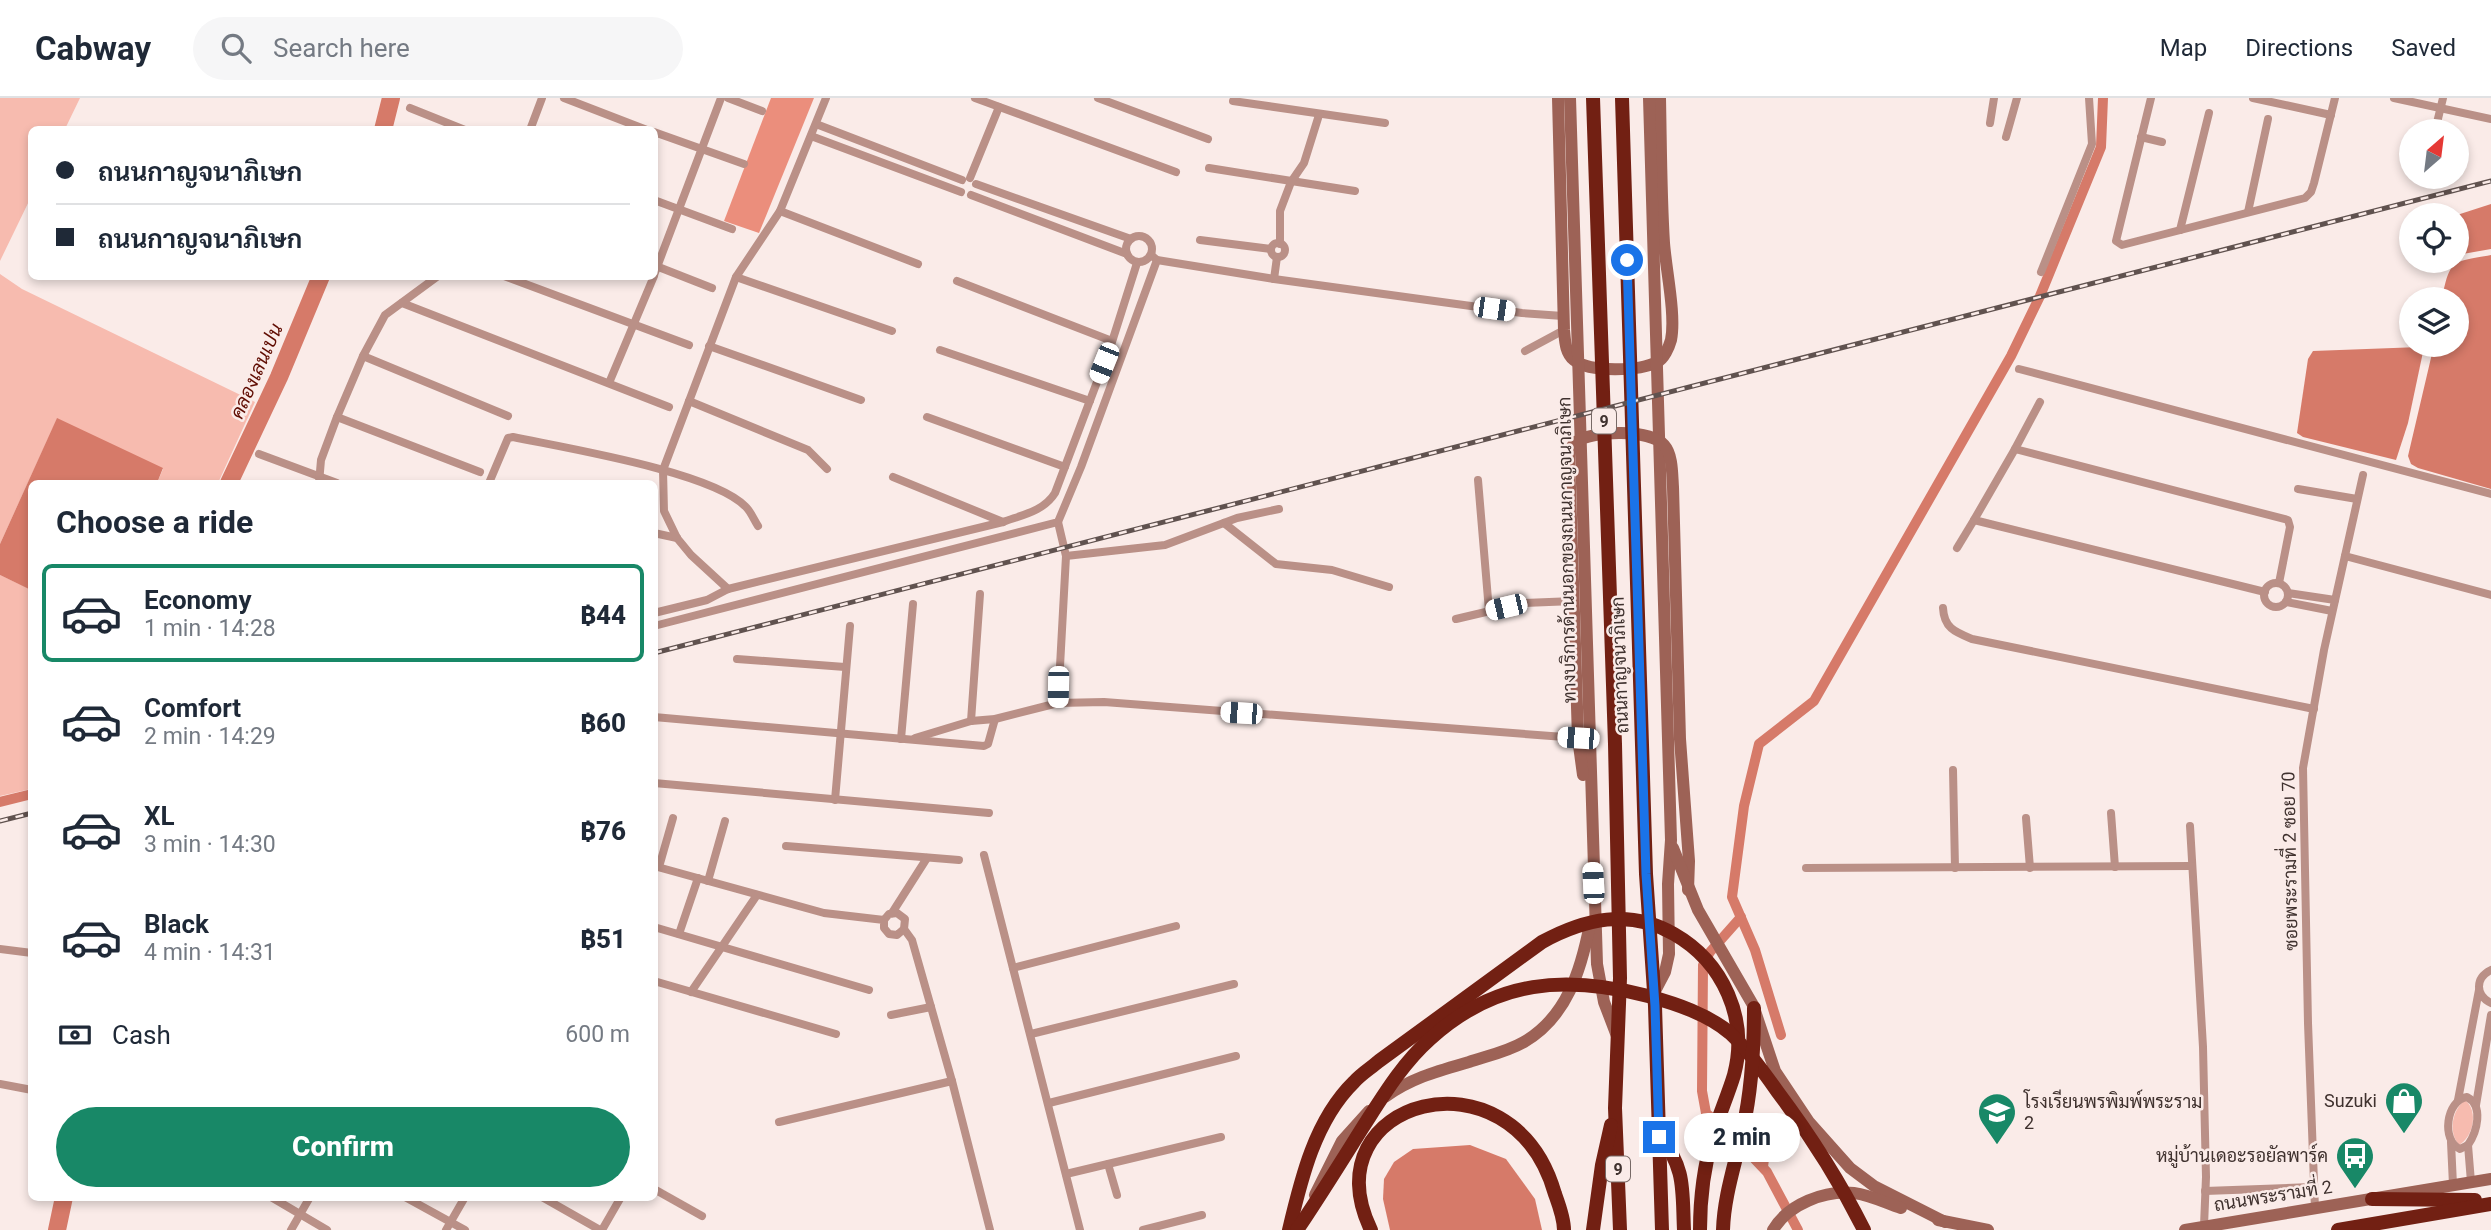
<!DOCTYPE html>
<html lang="en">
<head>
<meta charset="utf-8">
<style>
  body { margin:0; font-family:Roboto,Sarabun,sans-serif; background:#f6f6f7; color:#1f2937; height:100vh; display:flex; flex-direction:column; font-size:26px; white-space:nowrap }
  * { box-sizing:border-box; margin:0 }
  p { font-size:23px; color:#747a83 }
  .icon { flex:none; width:38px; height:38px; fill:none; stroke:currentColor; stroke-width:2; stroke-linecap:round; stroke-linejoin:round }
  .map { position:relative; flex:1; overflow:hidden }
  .sheet { position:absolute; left:28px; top:382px; width:630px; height:721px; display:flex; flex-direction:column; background:#fff; border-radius:10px; box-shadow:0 4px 10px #0003 }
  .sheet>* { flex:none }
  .guide { position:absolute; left:28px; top:28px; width:630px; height:154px; border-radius:10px; box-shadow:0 4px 10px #0003; display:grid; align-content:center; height:154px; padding:0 28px; background:#fff }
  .needle { width:46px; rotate:28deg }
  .buttons { position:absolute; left:2399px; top:21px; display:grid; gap:14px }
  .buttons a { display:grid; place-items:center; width:70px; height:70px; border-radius:50%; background:#fff; box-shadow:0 4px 10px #0003; font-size:35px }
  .end { position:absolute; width:32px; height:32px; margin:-16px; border:9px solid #1a73e8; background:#fff; box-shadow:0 0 0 4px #fff }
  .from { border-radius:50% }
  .bubble { position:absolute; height:49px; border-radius:24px; background:#fff; box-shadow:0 4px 10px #0003; font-size:23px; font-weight:800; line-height:49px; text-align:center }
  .car { position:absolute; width:21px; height:42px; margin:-21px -10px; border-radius:9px; box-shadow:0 0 5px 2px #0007; background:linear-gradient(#fff 24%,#345 0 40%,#fff 0 76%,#345 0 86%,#fff 0) }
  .guide b { display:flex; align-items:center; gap:24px; height:66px; font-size:26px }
  .guide b+b { border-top:2px solid #e0e1e3 }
  .guide i { width:18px; height:18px; background:#1f2937 }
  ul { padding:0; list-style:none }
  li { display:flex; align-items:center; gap:21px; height:98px; margin:0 14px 10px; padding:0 14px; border:4px solid transparent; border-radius:10px }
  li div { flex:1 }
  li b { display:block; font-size:26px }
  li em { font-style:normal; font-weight:800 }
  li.on { border-color:#188867 }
  li>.icon { width:63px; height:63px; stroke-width:1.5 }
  h2 { padding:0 28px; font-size:32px; line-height:84px }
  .pay { display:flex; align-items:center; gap:18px; height:77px; padding:0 28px; font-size:26px }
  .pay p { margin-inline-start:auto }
  .cta { display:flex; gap:14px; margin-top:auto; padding:14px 28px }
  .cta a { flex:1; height:80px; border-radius:42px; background:#188867; color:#fff; font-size:28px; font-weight:800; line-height:80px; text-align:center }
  header { display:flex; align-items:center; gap:42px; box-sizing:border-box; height:98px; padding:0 35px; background:#fff; border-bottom:2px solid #e0e1e3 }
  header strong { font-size:33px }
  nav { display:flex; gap:38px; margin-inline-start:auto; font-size:24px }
  .search { width:490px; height:63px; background:#f6f6f7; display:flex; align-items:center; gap:18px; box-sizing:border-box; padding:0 24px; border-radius:38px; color:#747a83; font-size:26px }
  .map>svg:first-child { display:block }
  .green { fill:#f7bbaf }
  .forest { fill:#eb8e7c }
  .water { fill:#d67a69 }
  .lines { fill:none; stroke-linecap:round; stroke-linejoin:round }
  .canal { stroke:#d67a69; stroke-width:10 }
  .river { stroke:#d67a69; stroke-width:18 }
  .street { stroke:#ba9087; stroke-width:8 }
  .secondary { stroke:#9d6256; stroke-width:12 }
  .highway { stroke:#722013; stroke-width:14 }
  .rail-casing { stroke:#60524f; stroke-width:5 }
  .rail { stroke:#faebe8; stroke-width:2.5; stroke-dasharray:8; stroke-linecap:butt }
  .route { stroke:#1a73e8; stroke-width:9 }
  .labels { text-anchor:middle; stroke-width:5; stroke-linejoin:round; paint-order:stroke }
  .shield { fill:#faebe8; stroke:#776966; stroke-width:2 }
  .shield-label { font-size:16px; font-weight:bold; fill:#3f312e }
  .street-label { font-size:18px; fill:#3f312e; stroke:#faebe8 }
  .poi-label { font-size:18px; fill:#3f312e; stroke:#faebe8; text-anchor:end }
  .water-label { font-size:19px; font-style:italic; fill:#600c02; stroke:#faebe8 }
</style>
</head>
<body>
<header>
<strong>Cabway</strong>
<div class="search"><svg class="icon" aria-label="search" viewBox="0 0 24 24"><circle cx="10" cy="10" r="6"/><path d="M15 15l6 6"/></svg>Search here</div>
<nav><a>Map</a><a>Directions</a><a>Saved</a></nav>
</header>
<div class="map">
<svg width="2491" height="1132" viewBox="0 0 2491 1132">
  <rect width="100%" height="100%" fill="#faebe8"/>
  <g class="green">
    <polygon points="0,0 80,0 65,31 32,32 31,99 0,163"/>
    <polygon points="0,176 22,191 255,304 218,385 157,385 163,371 57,321 0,446"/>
    <polygon points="0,477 32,492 31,691 0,698"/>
    <path d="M2465,1002C2479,1013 2473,1039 2459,1047C2448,1034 2452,1012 2465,1002Z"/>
  </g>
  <polygon class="forest" points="771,0 814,0 759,135 724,123"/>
  <g class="water">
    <polygon points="2491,106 2491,151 2457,157 2457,117"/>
    <path d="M2491,157V391L2418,370L2411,366L2408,358L2434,247H2457V201H2442C2450,161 2452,164 2491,157Z"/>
    <polygon points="2420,249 2423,254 2408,325 2396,362 2303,339 2297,335 2308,261 2313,253"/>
    <polygon points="57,320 163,370 157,385 32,385 31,492 0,477 0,446"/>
    <polygon points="1470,1047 1506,1061 1535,1101 1542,1132 1390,1132 1383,1101 1384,1081 1394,1064 1413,1051"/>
  </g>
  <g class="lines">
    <g class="canal">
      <polyline points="0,704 32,696"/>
      <polyline points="1741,819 1710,854 1703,867 1702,993 1706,1015 1728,1033 1767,1074 1798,1132"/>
      <polyline points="1781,937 1755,852 1732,799 1744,708 1759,646 1814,603 2011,258 2040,198 2101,49 2103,0"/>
      <polyline points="1763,1069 1767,1036"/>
    </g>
    <g class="river">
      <polyline points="383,32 391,0"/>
      <polyline points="229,385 279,279 321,178"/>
      <polyline points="57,1132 64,1099"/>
    </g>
    <g class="street">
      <polyline points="564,0 647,32"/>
      <polyline points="728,0 762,13"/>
      <polyline points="975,0 1176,74"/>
      <polyline points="1098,0 1208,41"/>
      <polyline points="2151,0 2116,143 2122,147 2305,100 2311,94 2314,85 2335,0"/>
      <polyline points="2253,0 2331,17"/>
      <polyline points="2394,0 2491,21"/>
      <polyline points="1233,3 1385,25"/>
      <polyline points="410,10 465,32"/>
      <polyline points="1990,25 1994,0"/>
      <polyline points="816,26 962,82"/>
      <polyline points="530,32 542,0"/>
      <polyline points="2435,33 2443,0"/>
      <polyline points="654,34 744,66"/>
      <polyline points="811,38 961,94"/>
      <polyline points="2006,39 2017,0"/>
      <polyline points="2141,39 2162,44"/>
      <polyline points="1209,70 1355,93"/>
      <polyline points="970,80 999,9"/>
      <polyline points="976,86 1131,141"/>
      <polyline points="971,97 1127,156"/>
      <polyline points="654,102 732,131"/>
      <polyline points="780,113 918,166"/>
      <polyline points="2248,114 2268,21"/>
      <polyline points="2180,132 2209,15"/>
      <circle cx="1139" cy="151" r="13"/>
      <polyline points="1200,142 1271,151"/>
      <circle cx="1278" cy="152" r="7"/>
      <polyline points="1280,146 1280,113 1291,84 1304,65 1319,17"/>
      <polyline points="1151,157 1157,162 1274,181 1522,215 1563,218"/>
      <polyline points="656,168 712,190"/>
      <polyline points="2041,174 2092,46 2089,0"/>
      <polyline points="654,177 721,0"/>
      <polyline points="504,178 689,247"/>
      <polyline points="736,179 892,233"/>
      <polyline points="1274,181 1277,159"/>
      <polyline points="957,183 1112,243"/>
      <polyline points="402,205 669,309"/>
      <polyline points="709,248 861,302"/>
      <polyline points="940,252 1090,303"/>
      <polyline points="1525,253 1564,232"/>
      <polyline points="363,258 508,318"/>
      <polyline points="2019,271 2491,396"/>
      <polyline points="609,285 654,178"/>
      <polyline points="689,303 808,352 827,371"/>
      <polyline points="337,319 480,374"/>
      <polyline points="927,319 1065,369"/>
      <polyline points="2015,351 2040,304"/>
      <polyline points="259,356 337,385"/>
      <polyline points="893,379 1003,424"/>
      <polyline points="1478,382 1489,513"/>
      <polyline points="319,385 321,362 337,319 363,258 385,217 438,178"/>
      <path d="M489,385L508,340L513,339C565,350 713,374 746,409C751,414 754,422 758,428"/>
      <polyline points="2298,391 2357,401"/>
      <polyline points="1058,424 1066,458 1058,605 1104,604 1578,640"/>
      <polyline points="1224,425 1276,466 1332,472 1389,489"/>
      <polyline points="654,435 677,440"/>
      <polyline points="1957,450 1974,422"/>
      <polyline points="1066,458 1165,447 1237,420 1279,411"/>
      <polyline points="2345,458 2491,497"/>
      <circle cx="2276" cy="497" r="12"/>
      <polyline points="728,491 691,457 677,440 664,413 663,372 736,179 780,113 826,0"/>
      <polyline points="2265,494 1974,422 2015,351 2288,422 2290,429 2279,485"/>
      <polyline points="2288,495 2335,502"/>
      <polyline points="2286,504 2332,513"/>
      <path d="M1943,510C1944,530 1955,534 1972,541L2314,611"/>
      <path d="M654,515L707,502L728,491L1003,424C1022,417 1044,413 1055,395L1111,247L1137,165"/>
      <polyline points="1456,521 1524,505 1574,503"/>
      <polyline points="654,528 1058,424 1081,369 1157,162"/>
      <polyline points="737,561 845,569"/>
      <polyline points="654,619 984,648 988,646 995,621"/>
      <polyline points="971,623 980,496"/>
      <polyline points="915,640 971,623 995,621 1058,605"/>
      <polyline points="901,641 913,506"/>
      <polyline points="1953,672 1955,770"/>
      <polyline points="654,685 989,715"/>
      <polyline points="835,702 850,528"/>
      <polyline points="2111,715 2115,769"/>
      <polyline points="2026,720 2030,770"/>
      <polyline points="2190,728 2203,949 2206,1079 2204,1128"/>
      <polyline points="786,748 959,762"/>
      <polyline points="984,757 1080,1132"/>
      <polyline points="654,768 824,815 884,822 889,816 897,815 905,821 904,831 897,837 889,836 884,830 884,822"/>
      <polyline points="659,769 673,720"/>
      <polyline points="1806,770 2192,768"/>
      <polyline points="708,783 725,723"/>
      <polyline points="892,815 927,760"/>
      <polyline points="654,829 869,892"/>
      <polyline points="904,831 912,842 952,983 990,1132"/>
      <polyline points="679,836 698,780"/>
      <polyline points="0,851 32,855"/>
      <polyline points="1013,870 1176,828"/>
      <path d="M2491,872C2475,880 2475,897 2491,905"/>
      <polyline points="654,883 836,936"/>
      <polyline points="691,894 757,797"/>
      <polyline points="891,917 931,909"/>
      <polyline points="1031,936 1234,886"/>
      <polyline points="0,986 32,992"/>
      <path d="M2467,999C2484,1008 2477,1034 2468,1047L2460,1051C2441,1043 2446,1002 2467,999Z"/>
      <polyline points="2458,1002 2479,892"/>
      <polyline points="1049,1005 1236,958"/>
      <polyline points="2476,1007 2491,917"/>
      <polyline points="779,1024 952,983"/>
      <polyline points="2451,1044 2453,1087"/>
      <polyline points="2468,1047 2471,1084"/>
      <polyline points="1108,1066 1117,1097"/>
      <polyline points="1066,1076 1221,1039"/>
      <polyline points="654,1091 702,1118"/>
      <polyline points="2205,1093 2312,1089"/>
      <polyline points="271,1099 327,1132"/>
      <polyline points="405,1099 465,1132"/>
      <polyline points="542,1099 600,1132"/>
      <polyline points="2315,1111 2308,925 2303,670 2324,552 2363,377"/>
      <polyline points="291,1132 310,1099"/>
      <polyline points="446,1132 465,1099"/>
      <polyline points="602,1132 621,1099"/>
      <polyline points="1143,1132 1202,1117"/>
    </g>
    <g class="secondary">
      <path d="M1558,0L1564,232C1565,242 1565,255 1574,262C1590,275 1640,273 1657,264C1664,261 1669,249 1671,242C1676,217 1666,172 1664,145C1661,97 1661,48 1660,0"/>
      <polyline points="1570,0 1597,866 1604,904 1617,938"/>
      <polyline points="1649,0 1671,742 1668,786 1669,856 1665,874 1654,895"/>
      <path d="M1583,677L1578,640L1569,358C1570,352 1571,348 1576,344C1593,332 1650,331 1664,347C1673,357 1672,377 1673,389L1680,641L1689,763L1688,792"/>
      <polyline points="1673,750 1698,812 1753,907 1775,973 1809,1024 1850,1070 1874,1088 1945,1124"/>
      <path d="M1385,999C1411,980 1438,973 1469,964C1487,958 1507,954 1524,944C1567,919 1581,872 1590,826"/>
      <polyline points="1315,1097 1342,1043 1369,1013"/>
      <polyline points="1938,1122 1988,1132"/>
      <path d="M1773,1132C1788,1106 1825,1092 1854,1095C1870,1097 1886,1105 1901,1110"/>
      <polyline points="2185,1132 2491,1081"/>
    </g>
    <g class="highway">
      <polyline points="1593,0 1615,646 1620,880 1615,1010 1620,1132"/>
      <polyline points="1622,0 1646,776 1655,908 1662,1132"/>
      <path d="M1659,1035C1686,1073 1682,1088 1684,1132"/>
      <polyline points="2372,1101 2475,1102"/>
      <path d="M1289,1132C1301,1081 1315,1022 1354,984C1361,976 1371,970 1379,963L1542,844C1584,821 1629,810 1674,836C1723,864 1749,921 1734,977C1728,997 1719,1017 1713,1037C1704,1068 1700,1100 1700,1132"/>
      <path d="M1297,1132C1320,1098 1341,1064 1363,1029C1383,998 1402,966 1430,941C1496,881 1566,877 1648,898C1677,906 1707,916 1730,935C1748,952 1763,973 1777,993C1810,1037 1839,1082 1864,1132"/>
      <path d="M1371,1132C1308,1002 1512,945 1555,1096C1559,1107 1564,1120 1564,1132"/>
      <polyline points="1593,1132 1602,1067 1611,1027"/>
      <path d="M1723,1132C1724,1097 1736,1064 1743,1030C1752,991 1754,950 1754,910"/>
      <polyline points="2338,1132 2491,1106"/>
    </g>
    <defs>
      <g id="rail">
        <polyline points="654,555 2491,83"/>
        <polyline points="0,723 32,715"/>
      </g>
    </defs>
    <use href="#rail" class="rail-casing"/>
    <use href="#rail" class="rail"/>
  </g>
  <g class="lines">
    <polyline class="route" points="1627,162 1646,776 1655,908 1659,1039"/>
  </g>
  <defs>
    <symbol id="shop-pin" viewBox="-11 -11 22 30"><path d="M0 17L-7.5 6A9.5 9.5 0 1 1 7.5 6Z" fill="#188867" stroke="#faebe8"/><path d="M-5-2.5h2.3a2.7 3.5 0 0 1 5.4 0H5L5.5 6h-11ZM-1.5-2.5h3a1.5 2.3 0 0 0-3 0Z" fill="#fff"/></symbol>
    <symbol id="school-pin" viewBox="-11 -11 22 30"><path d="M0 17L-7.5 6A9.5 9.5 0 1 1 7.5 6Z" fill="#188867" stroke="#faebe8"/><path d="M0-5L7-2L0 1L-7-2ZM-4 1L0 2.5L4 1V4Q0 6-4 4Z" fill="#fff"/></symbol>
    <symbol id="bus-pin" viewBox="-11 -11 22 30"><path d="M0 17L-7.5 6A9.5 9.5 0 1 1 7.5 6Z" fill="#188867" stroke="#faebe8"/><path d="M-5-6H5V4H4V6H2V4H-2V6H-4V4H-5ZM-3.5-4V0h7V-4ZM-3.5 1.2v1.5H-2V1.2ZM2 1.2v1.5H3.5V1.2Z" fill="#fff"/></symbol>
  </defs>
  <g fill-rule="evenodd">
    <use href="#shop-pin" x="2382" y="981" width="44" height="60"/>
    <use href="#school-pin" x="1975" y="992" width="44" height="60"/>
    <use href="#bus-pin" x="2333" y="1036" width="44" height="60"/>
  </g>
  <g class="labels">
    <g class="shield">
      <rect x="1592" y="310.5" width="24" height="25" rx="5"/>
      <rect x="1606" y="1058.5" width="24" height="25" rx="5"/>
    </g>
    <g class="shield-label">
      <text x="1604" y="329">9</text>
      <text x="1618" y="1077">9</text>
    </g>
    <g class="street-label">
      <text transform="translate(1567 452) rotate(-91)" y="6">ทางบริการด้านนอกของถนนกาญจนาภิเษก</text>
      <text transform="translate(1620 567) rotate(-92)" y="6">ถนนกาญจนาภิเษก</text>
      <text transform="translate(2290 763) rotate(-91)" y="6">ซอยพระรามที่ 2 ซอย 70</text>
      <text transform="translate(2273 1098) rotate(-9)" y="6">ถนนพระรามที่ 2</text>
    </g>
    <g class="poi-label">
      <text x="2377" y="1009">Suzuki</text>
      <text x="2024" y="1010" text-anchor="start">โรงเรียนพรพิมพ์พระราม<tspan x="2024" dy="21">2</tspan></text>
      <text x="2328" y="1064">หมู่บ้านเดอะรอยัลพาร์ค</text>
    </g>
    <g class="water-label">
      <text transform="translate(256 273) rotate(-66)" y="7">คลองเลนเปน</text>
    </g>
  </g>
</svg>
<div class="buttons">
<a><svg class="needle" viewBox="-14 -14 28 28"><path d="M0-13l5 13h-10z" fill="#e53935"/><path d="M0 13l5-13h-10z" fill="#747a83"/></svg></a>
<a><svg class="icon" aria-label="locate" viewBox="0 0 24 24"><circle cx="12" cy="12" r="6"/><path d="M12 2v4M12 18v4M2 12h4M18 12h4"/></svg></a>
<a><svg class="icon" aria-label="layers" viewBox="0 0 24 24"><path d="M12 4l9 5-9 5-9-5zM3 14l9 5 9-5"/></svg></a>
</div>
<i class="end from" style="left:1627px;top:162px"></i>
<i class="end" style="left:1659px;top:1039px"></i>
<div class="bubble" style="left:1684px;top:1015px;width:116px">2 min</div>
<i class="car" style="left:1494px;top:211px;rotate:98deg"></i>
<i class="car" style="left:1104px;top:265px;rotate:202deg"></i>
<i class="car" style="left:1506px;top:509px;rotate:257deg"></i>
<i class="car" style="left:1058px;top:589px;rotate:181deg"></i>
<i class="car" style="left:1241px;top:615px;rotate:274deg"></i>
<i class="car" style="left:1578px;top:640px;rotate:274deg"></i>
<i class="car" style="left:1593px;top:785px;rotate:357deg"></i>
<div class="guide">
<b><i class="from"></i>ถนนกาญจนาภิเษก</b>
<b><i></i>ถนนกาญจนาภิเษก</b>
</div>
<section class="sheet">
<h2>Choose a ride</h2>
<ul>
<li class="on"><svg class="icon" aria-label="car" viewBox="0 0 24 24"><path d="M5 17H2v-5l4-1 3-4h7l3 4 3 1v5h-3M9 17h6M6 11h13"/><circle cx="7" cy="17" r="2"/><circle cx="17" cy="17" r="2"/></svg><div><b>Economy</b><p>1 min · 14:28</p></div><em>฿44</em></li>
<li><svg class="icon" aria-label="car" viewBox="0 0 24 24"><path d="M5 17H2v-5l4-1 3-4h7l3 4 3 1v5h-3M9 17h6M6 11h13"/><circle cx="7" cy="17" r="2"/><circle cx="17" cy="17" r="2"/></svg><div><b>Comfort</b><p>2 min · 14:29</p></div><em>฿60</em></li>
<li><svg class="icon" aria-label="car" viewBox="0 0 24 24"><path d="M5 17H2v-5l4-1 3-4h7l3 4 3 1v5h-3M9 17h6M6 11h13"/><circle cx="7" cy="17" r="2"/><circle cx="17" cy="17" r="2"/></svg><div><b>XL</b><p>3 min · 14:30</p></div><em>฿76</em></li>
<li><svg class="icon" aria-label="car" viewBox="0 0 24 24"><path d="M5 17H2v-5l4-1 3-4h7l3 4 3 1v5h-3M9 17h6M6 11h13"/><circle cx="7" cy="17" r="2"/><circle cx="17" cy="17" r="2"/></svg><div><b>Black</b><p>4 min · 14:31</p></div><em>฿51</em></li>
</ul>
<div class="pay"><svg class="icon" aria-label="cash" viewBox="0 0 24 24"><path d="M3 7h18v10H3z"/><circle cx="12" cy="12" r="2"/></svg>Cash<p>600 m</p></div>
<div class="cta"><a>Confirm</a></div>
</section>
</div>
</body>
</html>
